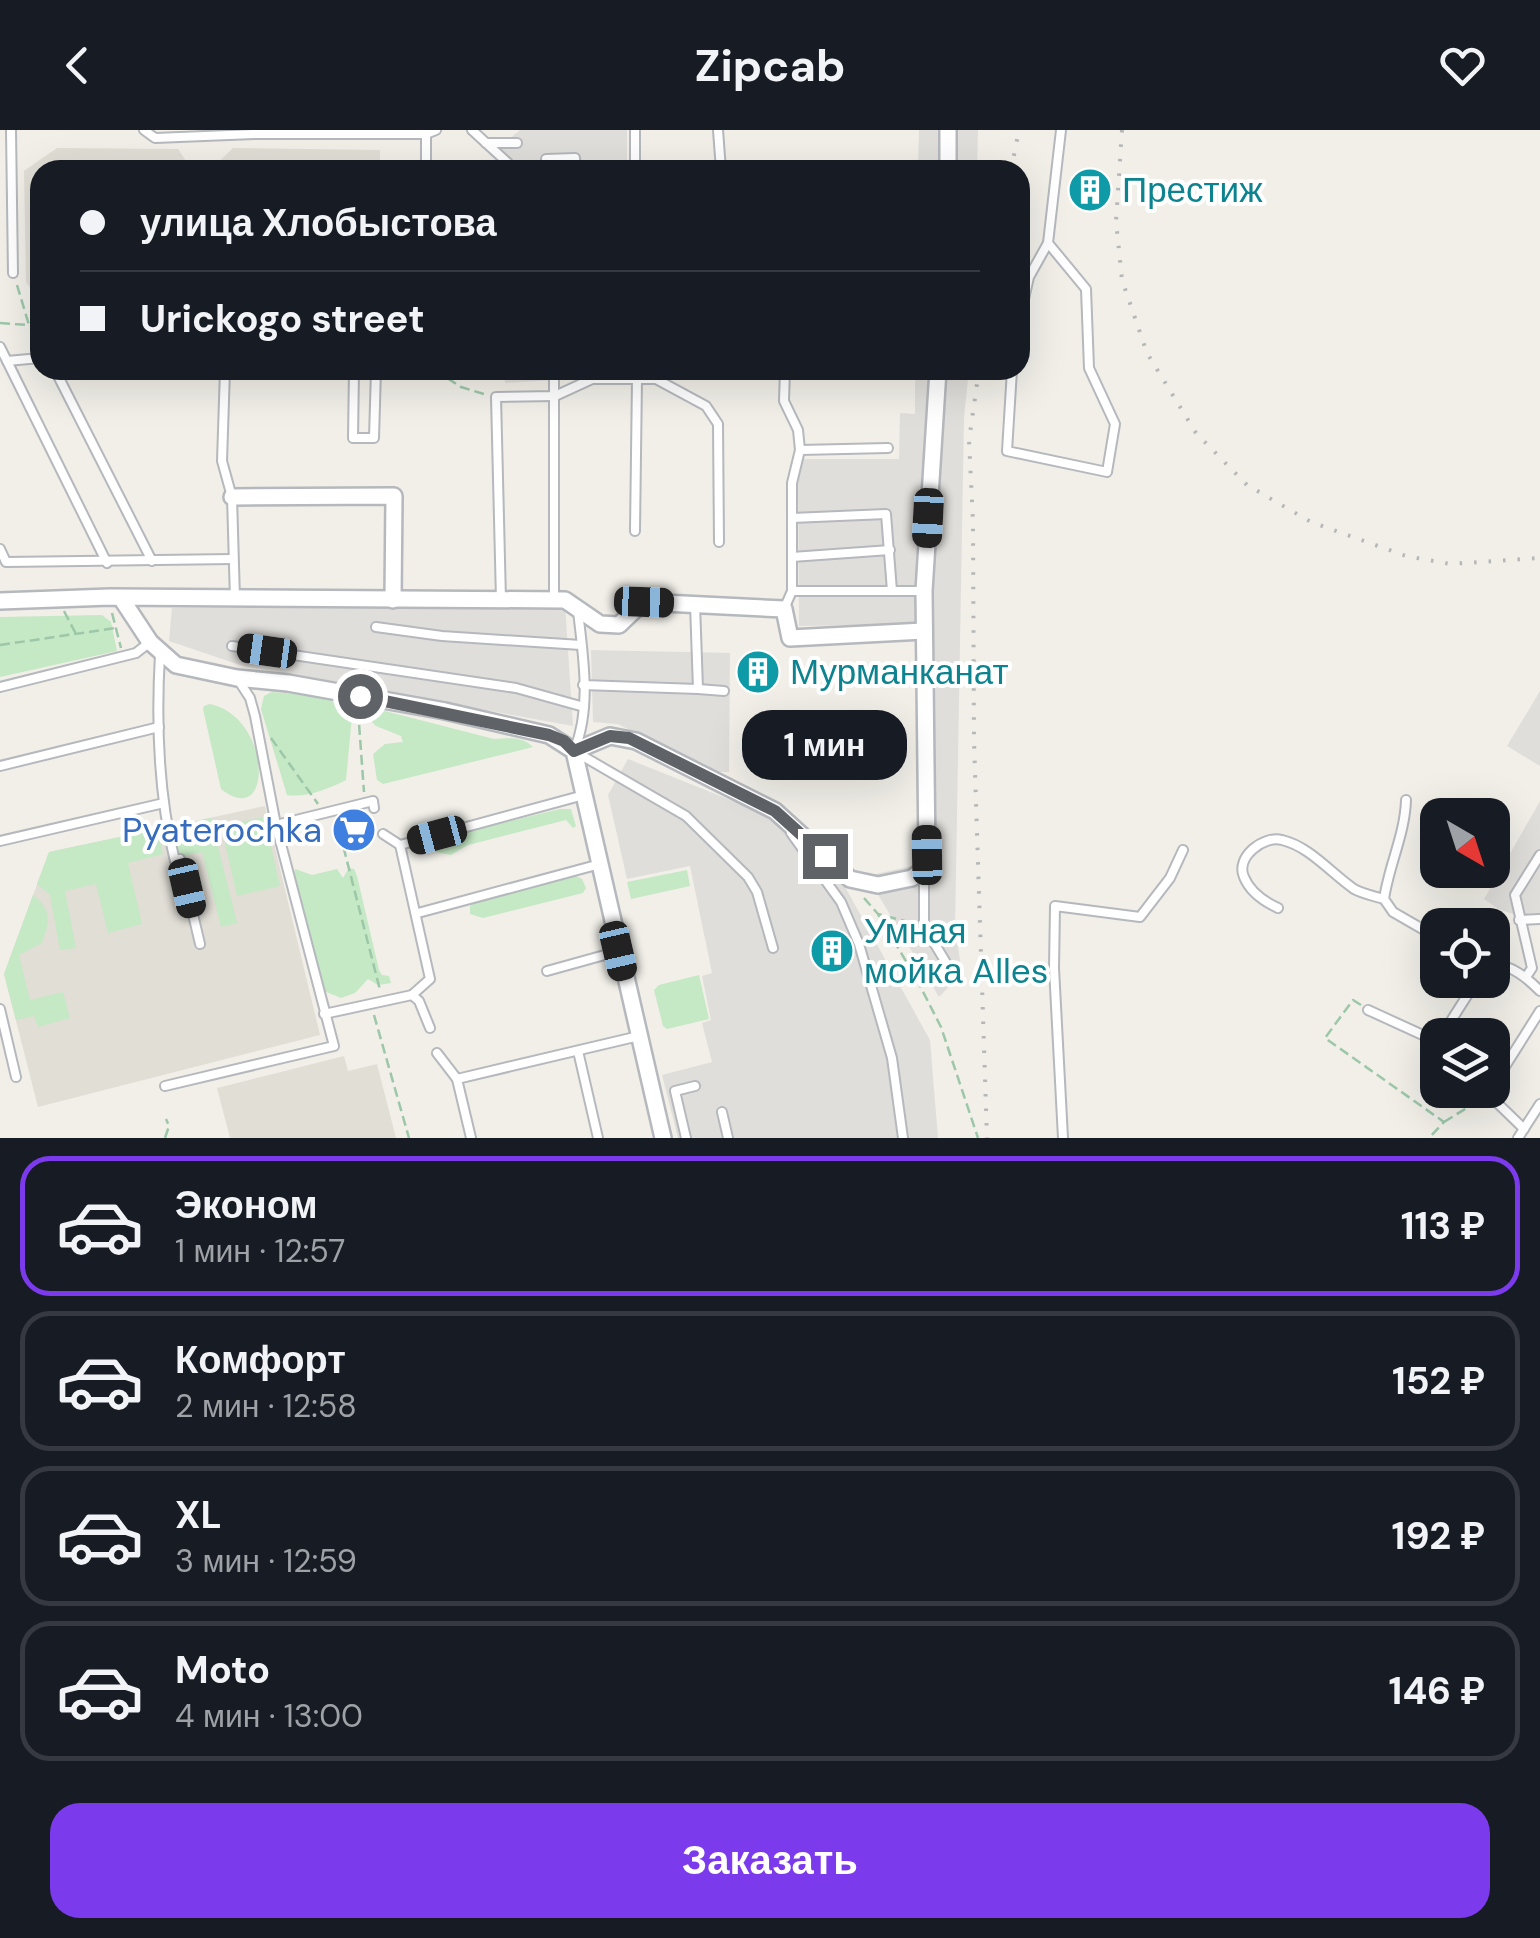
<!DOCTYPE html>
<html lang="ru">
<head>
<meta charset="utf-8">
<style>
  body { margin:0; font-family:"DM Sans",sans-serif; background:#242831; color:#f1f3f6; height:100vh; display:flex; flex-direction:column; font-size:38px; white-space:nowrap }
  * { box-sizing:border-box; margin:0 }
  p { font-size:32px; color:#9ea1a6 }
  .icon { flex:none; width:55px; height:55px; fill:none; stroke:currentColor; stroke-width:2; stroke-linecap:round; stroke-linejoin:round }
  .map { position:relative; height:1008px; overflow:hidden }
  .sheet { display:flex; flex-direction:column; background:#171b24; flex:1 }
  .sheet>* { flex:none }
  .top-card { position:absolute; left:30px; top:30px; width:1000px; height:220px; border-radius:30px; box-shadow:0 10px 40px #0002; display:grid; align-content:center; height:220px; padding:0 50px; background:#171b24 }
  .needle { width:65px; rotate:141deg }
  .buttons { position:absolute; left:1420px; top:668px; display:grid; gap:20px }
  .buttons a { display:grid; place-items:center; width:90px; height:90px; border-radius:20px; background:#171b24; box-shadow:0 10px 40px #0002; font-size:50px }
  .end { position:absolute; width:45px; height:45px; margin:-22px; border:12px solid #5f6368; background:#fff; box-shadow:0 0 0 5px #fff }
  .from { border-radius:50% }
  .bubble { position:absolute; height:70px; border-radius:30px; background:#171b24; box-shadow:0 10px 40px #0002; font-size:32px; font-weight:700; line-height:70px; text-align:center }
  .car { position:absolute; width:30px; height:60px; margin:-30px -15px; border-radius:12px; box-shadow:0 0 8px 2px #0007; background:linear-gradient(#222 24%,#8ab4d8 0 40%,#222 0 76%,#8ab4d8 0 86%,#222 0) }
  .top-card b { display:flex; align-items:center; gap:35px; height:95px; font-size:38px }
  .top-card b+b { border-top:2px solid #363941 }
  .top-card i { width:25px; height:25px; background:#f1f3f6 }
  ul { padding:18px 0 0; list-style:none }
  li { display:flex; align-items:center; gap:30px; height:140px; margin:0 20px 15px; padding:0 30px; border:5px solid #363941; border-radius:30px }
  li div { flex:1 }
  li b { display:block; font-size:38px }
  li em { font-style:normal; font-weight:700 }
  li.selected { border-color:#7c3aed }
  li>.icon { width:90px; height:90px; stroke-width:1.5 }
  .primary-button { display:flex; gap:20px; margin-top:auto; padding:20px 50px }
  .primary-button a { flex:1; height:115px; border-radius:30px; background:#7c3aed; color:#fff; font-size:40px; font-weight:700; line-height:115px; text-align:center }
  header { display:flex; justify-content:space-between; align-items:center; height:130px; padding:0 50px; background:#171b24; font-size:45px; font-weight:700 }
  .map>svg:first-child { display:block }
  .industrial { fill:#e0deda }
  .education { fill:#e1ded6 }
  .green { fill:#c5e8c5 }
  .lines { fill:none; stroke-linecap:round; stroke-linejoin:round }
  .service-casing { stroke:#b5b8bc; stroke-width:12 }
  .minor-casing { stroke:#b5b8bc; stroke-width:20 }
  .path { stroke:#9cc7a9; stroke-width:2.5; stroke-dasharray:10 5; stroke-linecap:butt }
  .service { stroke:#fff; stroke-width:8 }
  .minor { stroke:#fff; stroke-width:15 }
  .rail { stroke:#b6b7b8; stroke-width:4; stroke-dasharray:2.5 12; stroke-linecap:butt }
  .route { stroke:#5f6368; stroke-width:12 }
  .labels { text-anchor:middle; stroke-width:8; stroke-linejoin:round; paint-order:stroke }
  .culture-label { font-size:35px; fill:#0d838f; stroke:#fff; text-anchor:start }
  .shop-label { font-size:35px; fill:#366cbe; stroke:#fff; text-anchor:end }
</style>
</head>
<body>
<header><svg class="icon" aria-label="back" viewBox="0 0 24 24"><path d="M15 5l-7 7 7 7"/></svg>Zipcab<svg class="icon" aria-label="heart" viewBox="0 0 24 24"><path d="M12 20l-8-8c-3-5 5-10 8-4 3-6 11-1 8 4z"/></svg></header>
<div class="map">
<svg width="1540" height="1008" viewBox="0 0 1540 1008">
  <rect width="100%" height="100%" fill="#f1efe8"/>
  <g class="industrial">
    <polygon points="520,0 627,0 627,40 499,40 498,18"/>
    <polygon points="919,0 978,0 977,40 918,40"/>
    <polygon points="504,240 641,240 641,245 505,253"/>
    <polygon points="915,240 969,240 964,287 955,798 962,843 939,867 867,746 921,734 920,494 799,496 798,329 899,329 900,283 915,284"/>
    <polygon points="565,475 573,596 243,536 169,511 172,478"/>
    <polygon points="591,520 730,523 729,642 710,642 618,594 593,592"/>
    <polygon points="1540,561 1540,636 1507,616"/>
    <polygon points="628,629 770,686 844,755 930,910 938,1008 678,1008 662,945 712,932 702,893 711,890 702,846 712,843 690,736 627,749 608,665"/>
    <polygon points="1540,671 1540,793 1498,779 1484,769"/>
  </g>
  <g class="education">
    <polygon points="57,18 178,19 192,40 40,40 40,171 26,152 24,41"/>
    <polygon points="233,18 380,20 380,40 210,40"/>
    <polygon points="265,676 320,905 38,977 4,844 49,722"/>
    <polygon points="344,926 348,941 377,934 396,1008 230,1008 217,958"/>
  </g>
  <g class="green">
    <polygon points="102,485 111,492 117,521 0,547 0,487"/>
    <path d="M272,562C301,565 332,561 352,586L346,650C328,659 306,668 287,665L261,579L264,566Z"/>
    <path d="M210,574C272,587 274,701 221,659L203,579L204,576Z"/>
    <path d="M377,579L494,609C508,608 523,606 533,617L383,654L377,650L373,624L385,614L403,612L401,606L376,596L368,588Z"/>
    <polygon points="560,679 571,679 576,696 573,698 566,690 468,715 451,725 436,722 435,711 443,707"/>
    <polygon points="264,687 280,756 237,766 221,696"/>
    <polygon points="211,688 237,793 221,797 202,722 178,727 172,696"/>
    <polygon points="157,699 163,724 128,733 142,794 108,803 96,754 65,761 76,818 60,820 50,765 37,754 49,722"/>
    <polygon points="349,738 354,739 357,746 379,840 382,845 389,846 391,853 378,855 368,849 355,863 341,868 324,861 294,744 295,739 312,745 337,739 343,748"/>
    <polygon points="687,740 690,756 631,769 627,752"/>
    <polygon points="576,746 582,749 586,758 583,763 483,788 470,784 470,776 475,773"/>
    <path d="M33,765C52,780 50,791 42,813L19,825L30,870L63,862L70,888L38,897L34,886L16,890L4,844Z"/>
    <polygon points="699,845 709,889 667,899 663,896 654,860 659,855"/>
  </g>
  <g class="lines">
    <defs>
      <g id="service">
        <polyline points="11,0 13,143"/>
        <polyline points="144,0 155,8 254,4 426,4 436,0"/>
        <polyline points="472,0 508,33 508,40"/>
        <polyline points="635,0 635,40"/>
        <polyline points="718,0 721,40"/>
        <polyline points="426,4 426,40"/>
        <polyline points="486,13 517,13"/>
        <polyline points="547,40 546,29 575,28 576,40"/>
        <polyline points="1020,187 1029,147 1048,113"/>
        <polyline points="0,217 7,231"/>
        <polyline points="40,228 7,231 107,433"/>
        <polyline points="55,240 152,431"/>
        <polyline points="225,240 222,331 232,367 235,469"/>
        <polyline points="354,240 353,308 374,308 376,240"/>
        <polyline points="785,240 784,271 798,300 800,320"/>
        <polyline points="1012,240 1007,321 1107,342 1115,294 1089,238 1086,159 1048,113 1061,0"/>
        <polyline points="635,401 637,249"/>
        <polyline points="0,419 6,432 233,429"/>
        <polyline points="792,427 890,420"/>
        <polyline points="792,461 892,461 886,384 792,388"/>
        <polyline points="892,461 923,461"/>
        <polyline points="501,470 496,267 555,266 592,249 656,249 706,276 718,294 719,412"/>
        <polyline points="554,470 554,240"/>
        <polyline points="784,479 792,461 792,353 800,320 888,318"/>
        <path d="M578,481C583,526 592,578 574,621L686,686L748,747L757,762L773,818"/>
        <polyline points="376,497 442,506 581,515"/>
        <polyline points="232,516 516,558 584,577"/>
        <path d="M160,524C156,593 158,664 175,731L180,729L200,814"/>
        <polyline points="583,555 698,559 695,474"/>
        <polyline points="0,557 136,523 150,512"/>
        <polyline points="698,559 724,561"/>
        <polyline points="0,636 159,597"/>
        <path d="M1406,670C1405,704 1389,735 1384,769L1393,782L1438,808"/>
        <polyline points="276,695 373,671 374,678"/>
        <polyline points="791,703 841,772 859,814 892,928 903,1008"/>
        <polyline points="383,704 400,715"/>
        <polyline points="0,711 164,673"/>
        <polyline points="924,742 924,796 948,836"/>
        <path d="M1278,778C1265,772 1250,762 1244,747C1235,727 1264,705 1282,710C1309,716 1332,744 1354,759C1363,764 1374,766 1384,769"/>
        <polyline points="418,783 600,734"/>
        <polyline points="1519,790 1540,789"/>
        <path d="M1492,834C1512,835 1527,848 1540,861"/>
        <polyline points="547,841 619,821"/>
        <polyline points="1526,847 1532,838 1515,765 1540,725"/>
        <polyline points="412,865 419,871 430,898"/>
        <polyline points="0,879 16,947"/>
        <polyline points="1368,880 1438,912"/>
        <polyline points="324,884 412,865 430,849 400,715 584,665"/>
        <polyline points="1442,905 1477,850"/>
        <polyline points="578,921 598,1008"/>
        <polyline points="437,923 457,949"/>
        <polyline points="165,956 334,916 276,695 255,586 250,568 237,548"/>
        <polyline points="1492,957 1540,881"/>
        <polyline points="1491,960 1488,964 1524,999"/>
        <polyline points="722,982 728,1008"/>
        <polyline points="471,1008 457,949 639,906"/>
        <polyline points="686,1008 675,961 695,956"/>
        <polyline points="1063,1008 1054,838 1055,776 1140,787 1170,748 1183,720"/>
        <polyline points="1518,1008 1540,974"/>
      </g>
      <g id="minor">
        <polyline points="948,40 948,0"/>
        <polyline points="232,367 394,366 393,470"/>
        <polyline points="121,468 150,512 176,535 237,548 288,553 445,581 549,605 574,621 663,1008"/>
        <polyline points="0,471 110,467 565,470 600,494 619,495 643,472 784,479 790,508 924,501"/>
        <polyline points="574,621 610,606 636,611 775,681 850,749 878,755 912,748 924,739 927,725 924,461 938,240"/>
      </g>
    </defs>
    <use href="#service" class="service-casing"/>
    <use href="#minor" class="minor-casing"/>
    <g class="path">
      <polyline points="17,155 29,195 40,213"/>
      <polyline points="0,193 40,196"/>
      <polyline points="435,240 461,257 487,265"/>
      <polyline points="508,240 508,255"/>
      <polyline points="64,481 76,504"/>
      <polyline points="112,483 121,518"/>
      <polyline points="0,515 116,498"/>
      <polyline points="358,580 364,662"/>
      <polyline points="271,608 318,674"/>
      <polyline points="336,688 380,860"/>
      <polyline points="864,768 878,784 912,793"/>
      <polyline points="878,784 916,848 941,897 978,1008"/>
      <polyline points="1361,875 1353,870 1325,908 1444,992 1429,1008"/>
      <polyline points="374,885 409,1008"/>
      <polyline points="1444,992 1478,971"/>
      <polyline points="165,1008 169,996 166,989"/>
    </g>
    <use href="#service" class="service"/>
    <use href="#minor" class="minor"/>
    <g class="rail">
      <polyline points="1122,0 1116,91 1122,150 1147,223 1196,303 1247,355 1311,392 1406,426 1450,434 1540,428"/>
      <polyline points="1011,40 1019,0"/>
      <polyline points="979,240 969,310 973,392 974,611 987,1008"/>
    </g>
  </g>
  <g class="lines">
    <polyline class="route" points="360,566 549,605 564,611 574,621 610,606 629,608 775,681 825,726"/>
  </g>
  <defs>
    <symbol id="building-disc" viewBox="-11 -11 22 22"><circle r="9.5" fill="#0f9aa8" stroke="#fff"/><path d="M-4-6H4V6H1V3H-1V6H-4ZM-2.5-4.3h1.7v1.8h-1.7ZM.8-4.3h1.7v1.8H.8ZM-2.5-1h1.7V.8h-1.7ZM.8-1h1.7V.8H.8Z" fill="#fff"/></symbol>
    <symbol id="supermarket-disc" viewBox="-11 -11 22 22"><circle r="9.5" fill="#3f7fe0" stroke="#fff"/><path d="M-6-5.5h2.5l.6 2H6L4.5 2H-2.5L-4.4-4H-6ZM-1.5 3.2a1.3 1.3 0 1 0 .1 0ZM3 3.2a1.3 1.3 0 1 0 .1 0Z" fill="#fff"/></symbol>
  </defs>
  <g fill-rule="evenodd">
    <use href="#building-disc" x="1065" y="35" width="50" height="50"/>
    <use href="#building-disc" x="733" y="517" width="50" height="50"/>
    <use href="#supermarket-disc" x="329" y="675" width="50" height="50"/>
    <use href="#building-disc" x="807" y="796" width="50" height="50"/>
  </g>
  <g class="labels">
    <g class="culture-label">
      <text x="1122" y="72">Престиж</text>
      <text x="790" y="554">Мурманканат</text>
      <text x="864" y="813">Умная<tspan x="864" dy="40">мойка Alles</tspan></text>
    </g>
    <g class="shop-label">
      <text x="322" y="712">Pyaterochka</text>
    </g>
  </g>
</svg>
<div class="buttons">
<a><svg class="needle" viewBox="-14 -14 28 28"><path d="M0-13l5 13h-10z" fill="#e53935"/><path d="M0 13l5-13h-10z" fill="#9ea1a6"/></svg></a>
<a><svg class="icon" aria-label="locate" viewBox="0 0 24 24"><circle cx="12" cy="12" r="6"/><path d="M12 2v4M12 18v4M2 12h4M18 12h4"/></svg></a>
<a><svg class="icon" aria-label="layers" viewBox="0 0 24 24"><path d="M12 4l9 5-9 5-9-5zM3 14l9 5 9-5"/></svg></a>
</div>
<i class="end from" style="left:360px;top:566px"></i>
<i class="end" style="left:825px;top:726px"></i>
<div class="bubble" style="left:742px;top:580px;width:165px">1 мин</div>
<i class="car" style="left:928px;top:388px;rotate:183deg"></i>
<i class="car" style="left:644px;top:472px;rotate:92deg"></i>
<i class="car" style="left:267px;top:521px;rotate:278deg"></i>
<i class="car" style="left:437px;top:705px;rotate:255deg"></i>
<i class="car" style="left:927px;top:725px;rotate:359deg"></i>
<i class="car" style="left:187px;top:758px;rotate:167deg"></i>
<i class="car" style="left:618px;top:821px;rotate:167deg"></i>
<div class="top-card">
<b><i class="from"></i>улица Хлобыстова</b>
<b><i></i>Urickogo street</b>
</div>
</div>
<section class="sheet">
<ul>
<li class="selected"><svg class="icon" aria-label="car" viewBox="0 0 24 24"><path d="M5 17H2v-5l4-1 3-4h7l3 4 3 1v5h-3M9 17h6M6 11h13"/><circle cx="7" cy="17" r="2"/><circle cx="17" cy="17" r="2"/></svg><div><b>Эконом</b><p>1 мин · 12:57</p></div><em>113 ₽</em></li>
<li><svg class="icon" aria-label="car" viewBox="0 0 24 24"><path d="M5 17H2v-5l4-1 3-4h7l3 4 3 1v5h-3M9 17h6M6 11h13"/><circle cx="7" cy="17" r="2"/><circle cx="17" cy="17" r="2"/></svg><div><b>Комфорт</b><p>2 мин · 12:58</p></div><em>152 ₽</em></li>
<li><svg class="icon" aria-label="car" viewBox="0 0 24 24"><path d="M5 17H2v-5l4-1 3-4h7l3 4 3 1v5h-3M9 17h6M6 11h13"/><circle cx="7" cy="17" r="2"/><circle cx="17" cy="17" r="2"/></svg><div><b>XL</b><p>3 мин · 12:59</p></div><em>192 ₽</em></li>
<li><svg class="icon" aria-label="car" viewBox="0 0 24 24"><path d="M5 17H2v-5l4-1 3-4h7l3 4 3 1v5h-3M9 17h6M6 11h13"/><circle cx="7" cy="17" r="2"/><circle cx="17" cy="17" r="2"/></svg><div><b>Moto</b><p>4 мин · 13:00</p></div><em>146 ₽</em></li>
</ul>
<div class="primary-button"><a>Заказать</a></div>
</section>
</body>
</html>
